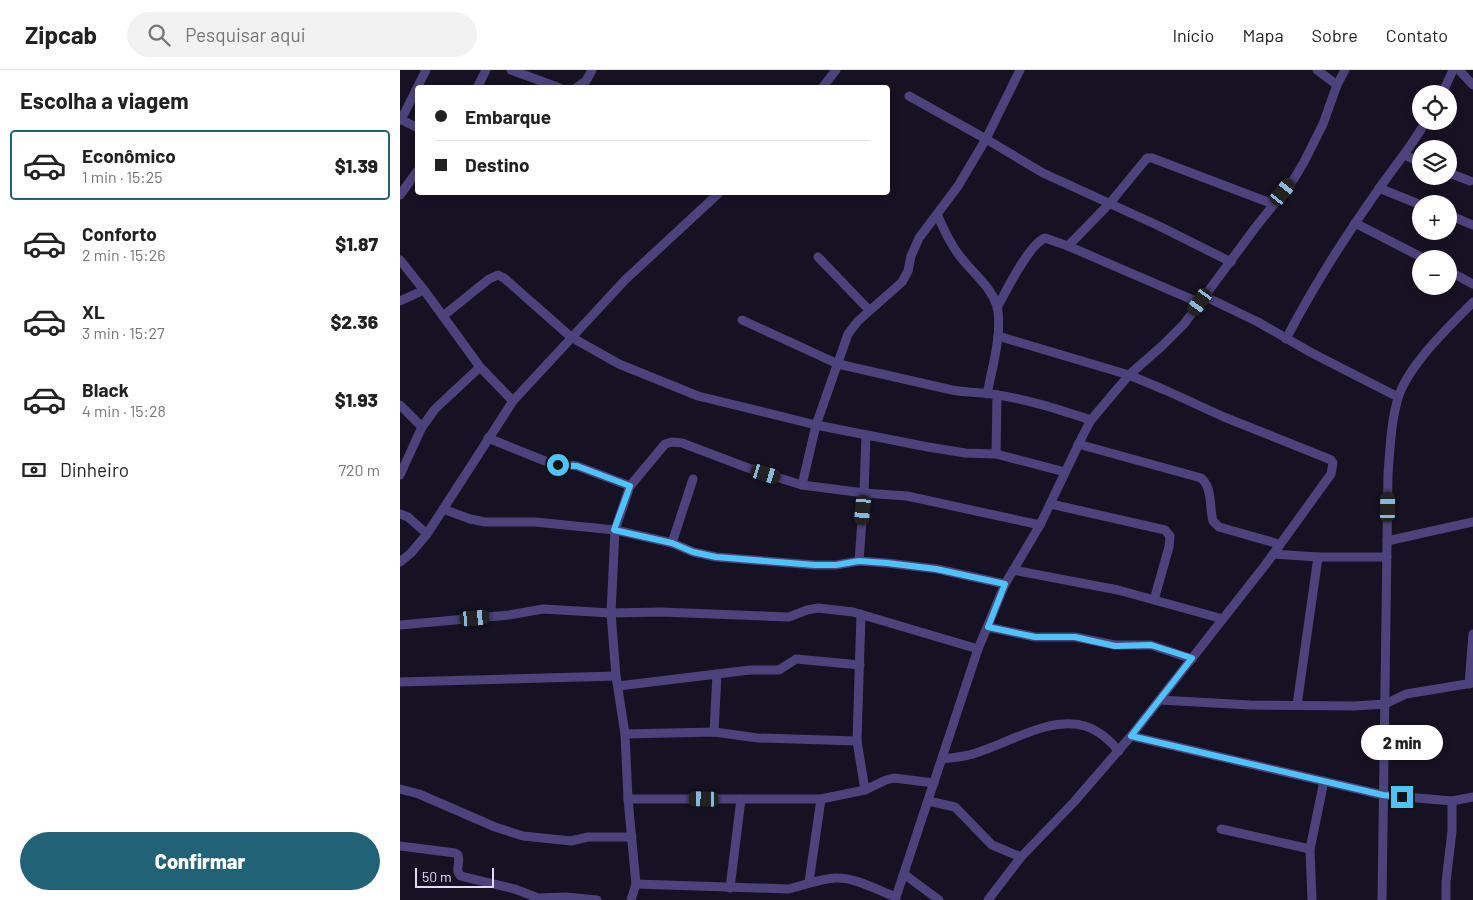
<!DOCTYPE html>
<html lang="pt">
<head>
<meta charset="utf-8">
<style>
  body { margin:0; font-family:Barlow,sans-serif; background:#f2f2f2; color:#222; height:100vh; display:flex; flex-direction:column; font-size:19px; white-space:nowrap }
  * { box-sizing:border-box; margin:0 }
  p { font-size:16px; color:#767676 }
  .icon { flex:none; width:28px; height:28px; fill:none; stroke:currentColor; stroke-width:2; stroke-linecap:round; stroke-linejoin:round }
  .map { position:relative; flex:1; overflow:hidden }
  .drawer { display:flex; flex-direction:column; background:#fff; width:400px }
  .drawer>* { flex:none }
  .top-card { position:absolute; left:15px; top:15px; width:475px; height:110px; border-radius:5px; box-shadow:0 2px 8px #0003; display:grid; align-content:center; height:110px; padding:0 20px; background:#fff }
  .controls { position:absolute; left:1012px; top:15px; display:grid; gap:10px }
  .controls a { display:grid; place-items:center; width:45px; height:45px; border-radius:50%; background:#fff; box-shadow:0 2px 8px #0003; font-size:25px }
  .scale { position:absolute; left:15px; bottom:12px; width:79px; box-sizing:border-box; padding-left:5px; border:2px solid #e1d9fa; border-top:0; font-size:14px; line-height:18px; white-space:nowrap; color:#e1d9fa; -webkit-text-stroke:4px #171223; paint-order:stroke }
  .end { position:absolute; width:22px; height:22px; margin:-11px; border:6px solid #4fc3f7; background:#111; box-shadow:0 0 0 2px #111 }
  .from { border-radius:50% }
  .bubble { position:absolute; height:35px; border-radius:18px; background:#fff; box-shadow:0 2px 8px #0003; font-size:16px; font-weight:800; line-height:35px; text-align:center }
  .car { position:absolute; width:15px; height:30px; margin:-15px -8px; border-radius:6px; box-shadow:0 0 4px 1px #0007; background:linear-gradient(#222 24%,#8ab4d8 0 40%,#222 0 76%,#8ab4d8 0 86%,#222 0) }
  .top-card b { display:flex; align-items:center; gap:18px; height:48px; font-size:19px }
  .top-card b+b { border-top:1px solid #e0e0e0 }
  .top-card i { width:12px; height:12px; background:#222 }
  ul { padding:0; list-style:none }
  li { display:flex; align-items:center; gap:15px; height:70px; margin:0 10px 8px; padding:0 10px; border:2px solid transparent; border-radius:5px }
  li div { flex:1 }
  li b { display:block; font-size:19px }
  li em { font-style:normal; font-weight:800 }
  li.on { border-color:#216277 }
  li>.icon { width:45px; height:45px; stroke-width:1.5 }
  h2 { padding:0 20px; font-size:22px; line-height:60px }
  .pay { display:flex; align-items:center; gap:12px; height:55px; padding:0 20px; font-size:19px }
  .pay p { margin-inline-start:auto }
  .action { display:flex; gap:10px; margin-top:auto; padding:10px 20px }
  .action a { flex:1; height:58px; border-radius:30px; background:#216277; color:#fff; font-size:20px; font-weight:800; line-height:58px; text-align:center }
  header { display:flex; align-items:center; gap:30px; box-sizing:border-box; height:70px; padding:0 25px; background:#fff; border-bottom:1px solid #e0e0e0 }
  header strong { font-size:24px }
  nav { display:flex; gap:28px; margin-inline-start:auto; font-size:18px }
  .search { width:350px; height:45px; background:#f2f2f2; display:flex; align-items:center; gap:12px; box-sizing:border-box; padding:0 18px; border-radius:28px; color:#767676; font-size:19px }
  main { display:flex; flex:1; min-height:0 }
  .map>svg:first-child { display:block }
  .lines { fill:none; stroke-linecap:round; stroke-linejoin:round }
  .minor { stroke:#4d437c; stroke-width:9 }
  .route { stroke:#4fc3f7; stroke-width:6 }
</style>
</head>
<body>
<header>
<strong>Zipcab</strong>
<div class="search"><svg class="icon" aria-label="search" viewBox="0 0 24 24"><circle cx="10" cy="10" r="6"/><path d="M15 15l6 6"/></svg>Pesquisar aqui</div>
<nav><a>Início</a><a>Mapa</a><a>Sobre</a><a>Contato</a></nav>
</header>
<main>
<section class="drawer">
<h2>Escolha a viagem</h2>
<ul>
<li class="on"><svg class="icon" aria-label="car" viewBox="0 0 24 24"><path d="M5 17H2v-5l4-1 3-4h7l3 4 3 1v5h-3M9 17h6M6 11h13"/><circle cx="7" cy="17" r="2"/><circle cx="17" cy="17" r="2"/></svg><div><b>Econômico</b><p>1 min · 15:25</p></div><em>$1.39</em></li>
<li><svg class="icon" aria-label="car" viewBox="0 0 24 24"><path d="M5 17H2v-5l4-1 3-4h7l3 4 3 1v5h-3M9 17h6M6 11h13"/><circle cx="7" cy="17" r="2"/><circle cx="17" cy="17" r="2"/></svg><div><b>Conforto</b><p>2 min · 15:26</p></div><em>$1.87</em></li>
<li><svg class="icon" aria-label="car" viewBox="0 0 24 24"><path d="M5 17H2v-5l4-1 3-4h7l3 4 3 1v5h-3M9 17h6M6 11h13"/><circle cx="7" cy="17" r="2"/><circle cx="17" cy="17" r="2"/></svg><div><b>XL</b><p>3 min · 15:27</p></div><em>$2.36</em></li>
<li><svg class="icon" aria-label="car" viewBox="0 0 24 24"><path d="M5 17H2v-5l4-1 3-4h7l3 4 3 1v5h-3M9 17h6M6 11h13"/><circle cx="7" cy="17" r="2"/><circle cx="17" cy="17" r="2"/></svg><div><b>Black</b><p>4 min · 15:28</p></div><em>$1.93</em></li>
</ul>
<div class="pay"><svg class="icon" aria-label="cash" viewBox="0 0 24 24"><path d="M3 7h18v10H3z"/><circle cx="12" cy="12" r="2"/></svg>Dinheiro<p>720 m</p></div>
<div class="action"><a>Confirmar</a></div>
</section>
<div class="map">
<svg width="1073" height="830" viewBox="0 0 1073 830">
  <rect width="100%" height="100%" fill="#171223"/>
  <g class="lines">
    <g class="minor">
      <polyline points="111,0 160,18"/>
      <polyline points="917,0 937,15"/>
      <polyline points="1059,0 1073,15"/>
      <polyline points="77,18 86,0"/>
      <polyline points="176,18 186,11 192,0"/>
      <polyline points="422,18 436,0"/>
      <polyline points="1042,24 1053,0"/>
      <polyline points="509,26 586,69 643,103 759,156 831,192"/>
      <polyline points="0,49 18,58"/>
      <polyline points="1,50 26,0"/>
      <polyline points="1004,85 1021,92"/>
      <polyline points="1049,103 1070,111"/>
      <polyline points="979,118 1021,135"/>
      <polyline points="0,125 18,100"/>
      <path d="M537,144C544,160 551,176 563,190C575,205 591,217 597,236C603,260 592,299 587,324"/>
      <polyline points="1049,145 1073,155"/>
      <polyline points="955,153 1025,189"/>
      <polyline points="668,176 710,133 747,88 752,88 873,134"/>
      <polyline points="418,187 469,240"/>
      <polyline points="0,190 24,220 80,297 113,331"/>
      <polyline points="1049,201 1073,214"/>
      <polyline points="804,226 858,252 910,282 998,327"/>
      <polyline points="0,231 24,220"/>
      <path d="M597,238C606,221 629,174 645,168L668,176L800,233"/>
      <polyline points="43,246 89,209 98,205 104,208 171,267 219,294 298,326 416,355 528,377 565,383 596,384 665,402"/>
      <path d="M342,250L438,294L552,320C568,323 583,322 598,325C630,330 660,340 691,350"/>
      <path d="M886,269C913,217 944,168 978,120C994,97 1012,76 1026,51"/>
      <polyline points="0,335 22,357"/>
      <polyline points="88,368 150,393 177,396 230,416"/>
      <path d="M678,374L801,408C813,418 809,437 813,451L819,457L879,474"/>
      <polyline points="596,384 597,325"/>
      <polyline points="0,405 22,357 35,339 80,297"/>
      <polyline points="402,415 416,355 448,264 458,251 502,212 508,201 511,186 519,168 558,116 586,69 620,0"/>
      <polyline points="651,434 765,460 770,466 769,477 754,530"/>
      <polyline points="43,439 70,449 85,452 135,452 215,460 272,473 293,482 316,487 415,495 436,495 459,491 487,493 537,499 605,514"/>
      <polyline points="0,444 8,447 27,464"/>
      <polyline points="987,471 1073,452"/>
      <polyline points="272,473 293,409"/>
      <polyline points="873,484 918,487 987,487"/>
      <polyline points="459,491 464,423 466,365"/>
      <polyline points="0,492 11,483 27,464 113,331 225,210 320,122"/>
      <polyline points="613,500 718,520 823,549"/>
      <polyline points="461,544 457,671 465,720"/>
      <polyline points="0,555 109,545 143,539 211,543 261,542 389,547 407,540 418,538 453,542 578,579"/>
      <polyline points="588,557 635,567 675,567 715,575 751,575 792,589"/>
      <polyline points="0,612 216,606"/>
      <polyline points="1069,614 1073,564"/>
      <polyline points="218,616 350,600 379,600 396,589 460,595"/>
      <polyline points="760,630 850,635 954,636 985,634 1006,624 1073,613"/>
      <polyline points="897,635 918,487"/>
      <polyline points="314,662 317,604"/>
      <polyline points="225,664 314,662 358,668 457,671"/>
      <polyline points="731,666 983,725 1052,731 1052,761 1046,812 1046,830"/>
      <path d="M542,689C551,688 560,687 569,685C605,676 648,645 685,656C700,661 709,670 719,681"/>
      <polyline points="0,719 19,724 95,757 123,766 171,771 188,767 232,767"/>
      <polyline points="228,729 421,729 465,720 486,710 494,708 534,713"/>
      <polyline points="528,731 555,737 592,775 621,787"/>
      <polyline points="1052,731 1073,727"/>
      <polyline points="821,759 910,779"/>
      <path d="M0,776L55,783L58,785C61,793 54,800 61,806L115,819L138,828L166,827L197,830"/>
      <polyline points="504,804 539,830"/>
      <polyline points="409,812 421,729"/>
      <path d="M236,814L389,819C404,815 420,809 435,808C455,807 477,820 496,827"/>
      <polyline points="330,818 341,729"/>
      <polyline points="231,830 236,814 228,729 225,664 216,606 211,543 215,460 230,416 265,374 272,372 282,373 348,398 402,415 464,423 507,426 640,455"/>
      <polyline points="495,830 578,579 605,514 640,455 683,365 691,350 729,305 762,276 784,254 855,158 894,109 904,92 923,54 937,15 945,0"/>
      <polyline points="588,830 621,787 674,732 731,666 866,494 931,404 933,393 931,390 924,387 824,347 765,320 729,305 598,266"/>
      <polyline points="912,830 910,779 924,711"/>
      <path d="M982,830L988,404C990,379 991,352 998,328C1008,295 1049,257 1073,232"/>
    </g>
  </g>
  <g class="lines">
    <polyline class="route" points="158,395 177,396 230,416 214,460 272,473 293,482 316,487 415,495 436,495 459,491 487,493 536,499 605,514 588,557 635,567 675,567 715,576 751,575 792,588 731,666 983,725 1002,727"/>
  </g>
</svg>
<div class="controls">
<a><svg class="icon" aria-label="locate" viewBox="0 0 24 24"><circle cx="12" cy="12" r="6"/><path d="M12 2v4M12 18v4M2 12h4M18 12h4"/></svg></a>
<a><svg class="icon" aria-label="layers" viewBox="0 0 24 24"><path d="M12 4l9 5-9 5-9-5zM3 14l9 5 9-5"/></svg></a>
<a>+</a>
<a>−</a>
</div>
<div class="scale">50 m</div>
<i class="end from" style="left:158px;top:395px"></i>
<i class="end" style="left:1002px;top:727px"></i>
<div class="bubble" style="left:961px;top:655px;width:82px">2 min</div>
<i class="car" style="left:883px;top:122px;rotate:39deg"></i>
<i class="car" style="left:800px;top:232px;rotate:216deg"></i>
<i class="car" style="left:366px;top:404px;rotate:107deg"></i>
<i class="car" style="left:988px;top:437px;rotate:1deg"></i>
<i class="car" style="left:463px;top:440px;rotate:185deg"></i>
<i class="car" style="left:75px;top:548px;rotate:85deg"></i>
<i class="car" style="left:304px;top:729px;rotate:271deg"></i>
<div class="top-card">
<b><i class="from"></i>Embarque</b>
<b><i></i>Destino</b>
</div>
</div>
</main>
</body>
</html>
